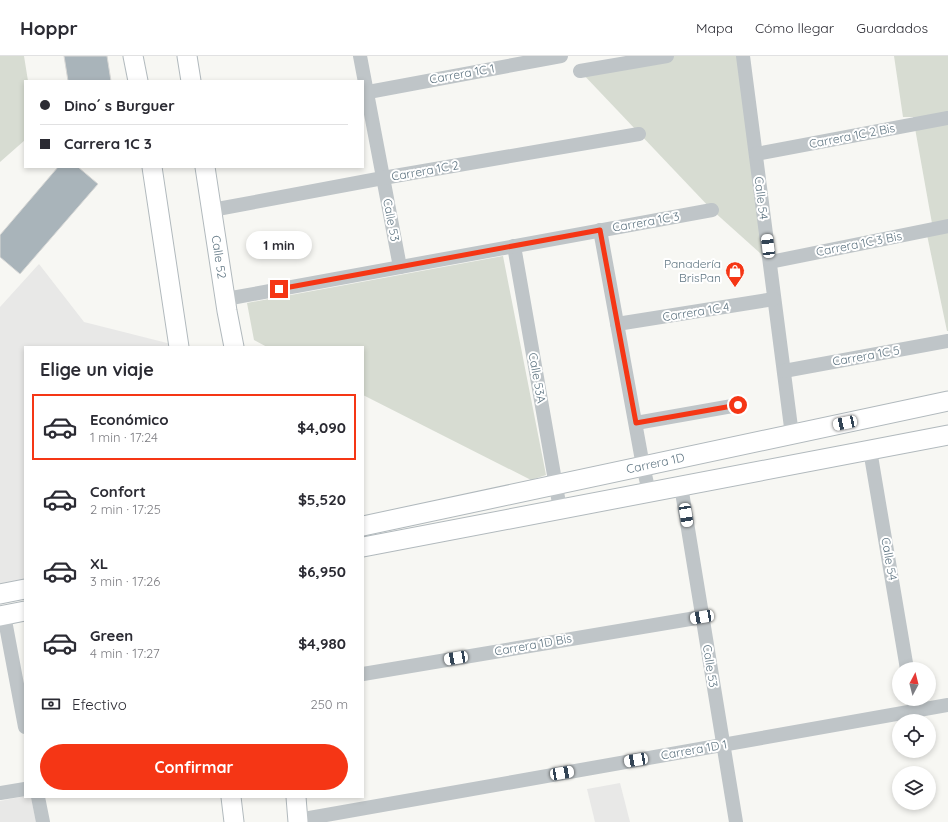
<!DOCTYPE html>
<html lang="es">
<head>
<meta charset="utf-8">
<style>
  body { margin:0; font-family:Quicksand,sans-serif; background:#f7f7f7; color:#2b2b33; height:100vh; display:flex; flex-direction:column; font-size:15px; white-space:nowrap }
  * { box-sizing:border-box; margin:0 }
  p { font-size:13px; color:#7c7c81 }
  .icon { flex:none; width:22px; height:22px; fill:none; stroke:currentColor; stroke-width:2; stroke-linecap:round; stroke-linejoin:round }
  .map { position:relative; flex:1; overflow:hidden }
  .sheet { position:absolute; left:24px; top:290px; width:340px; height:452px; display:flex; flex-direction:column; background:#fff; border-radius:0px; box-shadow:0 2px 6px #0003 }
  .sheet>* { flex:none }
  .banner { position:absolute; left:24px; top:24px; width:340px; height:88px; border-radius:0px; box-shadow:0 2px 6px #0003; display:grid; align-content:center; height:88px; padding:0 16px; background:#fff }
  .needle { width:26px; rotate:7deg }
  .tools { position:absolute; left:892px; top:606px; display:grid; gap:8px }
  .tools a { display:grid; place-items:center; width:44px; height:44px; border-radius:50%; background:#fff; box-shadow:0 2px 6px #0003; font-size:20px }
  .end { position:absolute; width:18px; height:18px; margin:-9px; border:5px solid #f53615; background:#fff; box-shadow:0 0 0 2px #fff }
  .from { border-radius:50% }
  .bubble { position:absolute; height:28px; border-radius:14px; background:#fff; box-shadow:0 2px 6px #0003; font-size:13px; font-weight:800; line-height:28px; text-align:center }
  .car { position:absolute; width:12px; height:24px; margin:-12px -6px; border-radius:5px; box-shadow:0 0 3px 1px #0007; background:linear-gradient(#fff 24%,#345 0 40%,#fff 0 76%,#345 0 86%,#fff 0) }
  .banner b { display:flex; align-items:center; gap:14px; height:38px; font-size:15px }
  .banner b+b { border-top:1px solid #e1e1e2 }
  .banner i { width:10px; height:10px; background:#2b2b33 }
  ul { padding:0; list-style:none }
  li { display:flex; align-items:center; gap:12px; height:66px; margin:0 8px 6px; padding:0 8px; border:2px solid transparent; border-radius:0px }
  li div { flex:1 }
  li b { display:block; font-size:15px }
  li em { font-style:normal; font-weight:800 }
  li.current { border-color:#f53615 }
  li>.icon { width:36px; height:36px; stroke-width:1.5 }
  h2 { padding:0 16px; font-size:18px; line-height:48px }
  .pay { display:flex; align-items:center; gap:10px; height:44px; padding:0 16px; font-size:15px }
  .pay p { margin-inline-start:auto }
  .action { display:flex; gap:8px; margin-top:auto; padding:8px 16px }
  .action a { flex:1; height:46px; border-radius:24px; background:#f53615; color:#fff; font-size:16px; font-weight:800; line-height:46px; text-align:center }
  header { display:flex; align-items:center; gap:24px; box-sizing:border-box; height:56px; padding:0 20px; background:#fff; border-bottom:1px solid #e1e1e2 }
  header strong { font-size:19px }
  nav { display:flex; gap:22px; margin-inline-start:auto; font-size:14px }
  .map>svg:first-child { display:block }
  .built { fill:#e8e8e7 }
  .green { fill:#d7dcd2 }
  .building { fill:#a9b4ba; stroke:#d8d8d6 }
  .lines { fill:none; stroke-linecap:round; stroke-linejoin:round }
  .secondary-casing { stroke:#b1b9bd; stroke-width:21 }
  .street { stroke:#bfc5c8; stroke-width:14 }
  .secondary { stroke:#fff; stroke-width:19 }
  .route { stroke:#f53615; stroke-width:5 }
  .labels { text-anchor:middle; stroke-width:4; stroke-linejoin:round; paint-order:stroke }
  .street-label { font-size:12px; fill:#5f7582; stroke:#fff }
  .poi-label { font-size:12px; fill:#5f7582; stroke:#fff; text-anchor:end }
</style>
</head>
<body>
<header>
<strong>Hoppr</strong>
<nav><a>Mapa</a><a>Cómo llegar</a><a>Guardados</a></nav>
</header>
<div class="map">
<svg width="948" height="766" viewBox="0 0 948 766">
  <rect width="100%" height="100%" fill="#f7f7f3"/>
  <g class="built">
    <polygon points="39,208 84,266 179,290 179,291 25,291 25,533 0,538 0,251"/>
    <polygon points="620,727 630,766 595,766 587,733"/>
    <polygon points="25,740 31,741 36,766 0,766 0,745"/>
  </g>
  <g class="green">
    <polygon points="0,0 24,0 28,25 25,25 25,84 0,106"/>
    <polygon points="667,0 743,0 770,206 712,154 580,15"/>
    <polygon points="894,0 948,0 948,275 947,275 926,174 933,173 913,61 903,61"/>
    <polygon points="503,200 546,419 531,424 363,339 363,291 267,291 254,284 247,247"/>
  </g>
  <g class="building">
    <polygon points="64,0 107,0 111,25 68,25"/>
    <polygon points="58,111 78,111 98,128 20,218 0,201 0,179"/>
  </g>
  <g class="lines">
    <defs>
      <g id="secondary">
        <polyline points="133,0 138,25"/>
        <polyline points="187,0 191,25"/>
        <polyline points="152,111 179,291"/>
        <path id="s1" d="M205,111L227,255L234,291"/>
        <path id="s2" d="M363,470L948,345"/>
        <polyline points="363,491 870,394 948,379"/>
        <polyline points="0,538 25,533"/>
        <polyline points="0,560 25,555"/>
        <polyline points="231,741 234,766"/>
        <polyline points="296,741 298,766"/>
      </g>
    </defs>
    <use href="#secondary" class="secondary-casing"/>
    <g class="street">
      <polyline points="360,0 400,211"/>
      <polyline points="743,0 792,379"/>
      <polyline points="580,15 667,0"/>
      <polyline points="363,37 561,0"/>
      <polyline points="756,98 948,62"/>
      <polyline points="212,154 383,122 639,78"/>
      <polyline points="600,174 643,410 649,436"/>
      <polyline points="514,190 560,453"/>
      <polyline points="770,206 948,170"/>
      <polyline points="226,243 712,154"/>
      <polyline points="617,268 774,243"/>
      <polyline points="784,315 948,285"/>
      <polyline points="636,367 738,349"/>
      <polyline points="870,394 907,613"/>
      <polyline points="681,430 736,766"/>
      <polyline points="4,559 25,671"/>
      <polyline points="363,618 702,561"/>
      <polyline points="913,643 915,655"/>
      <polyline points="0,737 25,733"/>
      <polyline points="38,741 43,766"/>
      <polyline points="298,764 948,649"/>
    </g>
    <use href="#secondary" class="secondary"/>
  </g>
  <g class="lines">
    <polyline class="route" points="279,233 600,174 636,367 738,349"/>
  </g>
  <defs>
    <symbol id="shop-pin" viewBox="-11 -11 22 30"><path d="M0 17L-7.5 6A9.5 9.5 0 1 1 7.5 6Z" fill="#f53615" stroke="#fff"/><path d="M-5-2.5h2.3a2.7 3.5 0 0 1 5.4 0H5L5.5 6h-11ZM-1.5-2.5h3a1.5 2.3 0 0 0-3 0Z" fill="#fff"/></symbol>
  </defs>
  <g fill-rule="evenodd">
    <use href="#shop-pin" x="724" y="204" width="22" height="30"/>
  </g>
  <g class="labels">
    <g class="street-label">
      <text transform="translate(462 18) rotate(-10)" y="4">Carrera 1C 1</text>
      <text transform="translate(852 80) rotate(-11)" y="4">Carrera 1C 2 Bis</text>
      <text transform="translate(425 115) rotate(-10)" y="4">Carrera 1C 2</text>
      <text transform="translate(761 142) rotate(83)" y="4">Calle 54</text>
      <text transform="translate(391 164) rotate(79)" y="4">Calle 53</text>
      <text transform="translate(646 166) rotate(-10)" y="4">Carrera 1C 3</text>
      <text transform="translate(859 188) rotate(-11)" y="4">Carrera 1C 3 Bis</text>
      <text dy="4" stroke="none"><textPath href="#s1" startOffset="91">Calle 52</textPath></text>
      <text transform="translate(696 256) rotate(-9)" y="4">Carrera 1C 4</text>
      <text transform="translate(866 300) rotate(-10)" y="4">Carrera 1C 5</text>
      <text transform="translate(537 322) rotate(80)" y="4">Calle 53A</text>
      <text dy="4" stroke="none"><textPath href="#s2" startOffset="299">Carrera 1D</textPath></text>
      <text transform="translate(889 503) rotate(80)" y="4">Calle 54</text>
      <text transform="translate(533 589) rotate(-10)" y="4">Carrera 1D Bis</text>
      <text transform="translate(710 610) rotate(81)" y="4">Calle 53</text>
      <text transform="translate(694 694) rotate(-10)" y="4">Carrera 1D 1</text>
    </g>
    <g class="poi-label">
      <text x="721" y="212">Panadería<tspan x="721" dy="14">BrisPan</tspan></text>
    </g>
  </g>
</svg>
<div class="tools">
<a><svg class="needle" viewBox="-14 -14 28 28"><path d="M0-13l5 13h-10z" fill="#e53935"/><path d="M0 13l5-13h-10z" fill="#7c7c81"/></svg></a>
<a><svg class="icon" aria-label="locate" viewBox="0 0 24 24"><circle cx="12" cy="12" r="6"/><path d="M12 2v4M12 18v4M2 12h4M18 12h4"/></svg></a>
<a><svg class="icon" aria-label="layers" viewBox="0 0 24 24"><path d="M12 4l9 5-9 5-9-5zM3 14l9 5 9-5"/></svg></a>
</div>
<i class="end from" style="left:738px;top:349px"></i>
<i class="end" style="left:279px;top:233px"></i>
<div class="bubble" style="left:246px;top:175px;width:66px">1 min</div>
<i class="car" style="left:768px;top:190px;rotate:353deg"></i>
<i class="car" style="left:845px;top:367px;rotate:258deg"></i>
<i class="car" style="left:686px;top:459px;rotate:171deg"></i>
<i class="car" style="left:702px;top:561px;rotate:260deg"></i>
<i class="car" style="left:456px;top:602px;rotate:260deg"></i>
<i class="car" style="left:636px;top:704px;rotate:260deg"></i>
<i class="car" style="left:562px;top:717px;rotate:80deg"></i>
<div class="banner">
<b><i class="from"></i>Dino´ s Burguer</b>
<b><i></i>Carrera 1C 3</b>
</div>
<section class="sheet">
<h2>Elige un viaje</h2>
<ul>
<li class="current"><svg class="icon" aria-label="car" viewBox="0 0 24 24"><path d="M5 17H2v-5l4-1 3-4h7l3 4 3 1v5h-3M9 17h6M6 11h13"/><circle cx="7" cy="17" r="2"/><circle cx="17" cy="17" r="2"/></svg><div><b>Económico</b><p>1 min · 17:24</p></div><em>$4,090</em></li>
<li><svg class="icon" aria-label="car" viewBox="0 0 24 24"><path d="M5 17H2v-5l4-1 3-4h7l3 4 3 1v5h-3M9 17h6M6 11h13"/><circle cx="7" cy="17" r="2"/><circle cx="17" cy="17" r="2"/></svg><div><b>Confort</b><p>2 min · 17:25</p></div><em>$5,520</em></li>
<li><svg class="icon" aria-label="car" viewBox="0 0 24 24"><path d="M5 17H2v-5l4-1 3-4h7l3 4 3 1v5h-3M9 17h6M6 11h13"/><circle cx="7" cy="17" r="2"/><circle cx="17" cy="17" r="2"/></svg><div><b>XL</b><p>3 min · 17:26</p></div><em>$6,950</em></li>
<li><svg class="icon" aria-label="car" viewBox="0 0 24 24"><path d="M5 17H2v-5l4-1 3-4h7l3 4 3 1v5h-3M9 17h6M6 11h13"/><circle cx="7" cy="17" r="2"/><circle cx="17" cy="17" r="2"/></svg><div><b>Green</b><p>4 min · 17:27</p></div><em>$4,980</em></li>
</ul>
<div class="pay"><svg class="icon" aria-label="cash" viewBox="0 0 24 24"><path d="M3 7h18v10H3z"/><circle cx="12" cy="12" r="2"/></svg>Efectivo<p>250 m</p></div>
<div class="action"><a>Confirmar</a></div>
</section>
</div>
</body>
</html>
